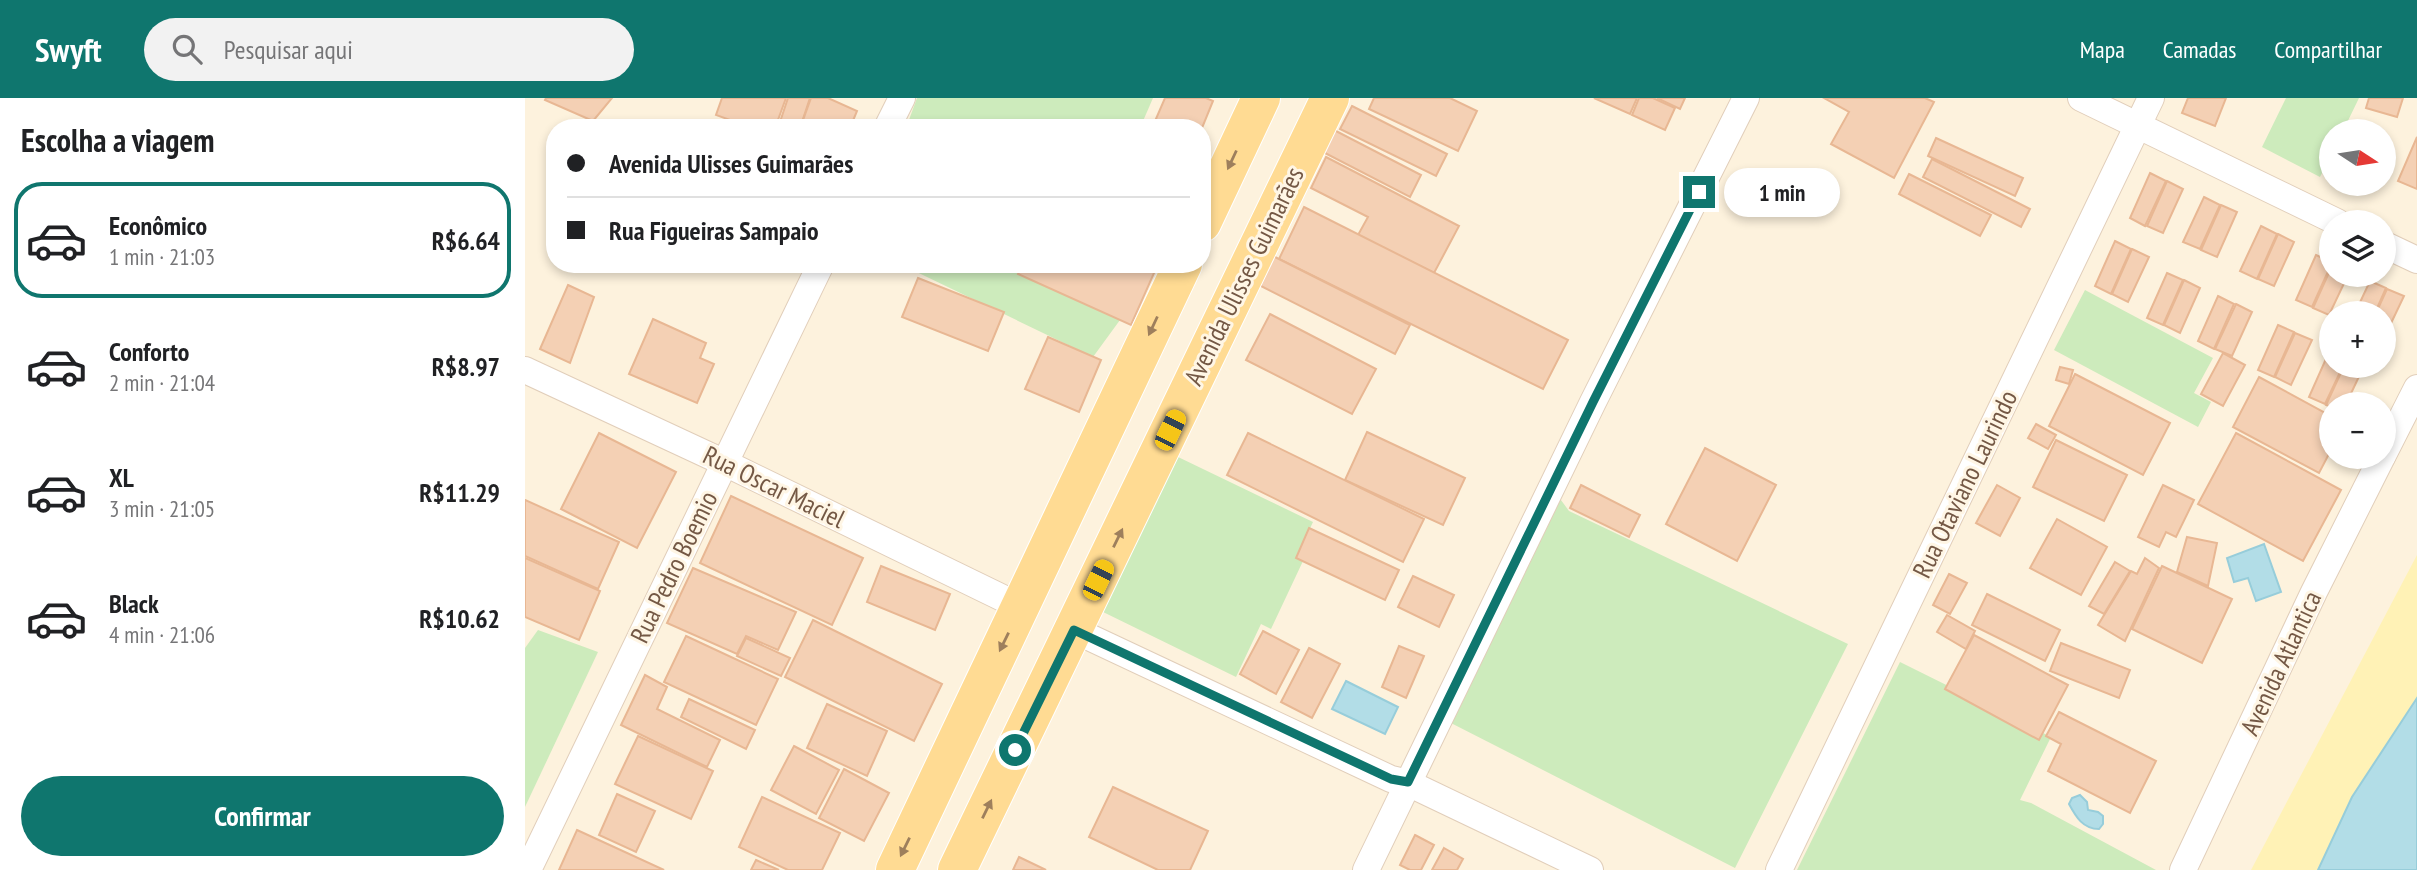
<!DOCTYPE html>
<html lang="pt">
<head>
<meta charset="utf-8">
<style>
  body { margin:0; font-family:"PT Sans Narrow",sans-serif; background:#f2f2f2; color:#202124; height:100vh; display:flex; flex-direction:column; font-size:26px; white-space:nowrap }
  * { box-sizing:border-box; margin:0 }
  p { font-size:23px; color:#757577 }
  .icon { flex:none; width:38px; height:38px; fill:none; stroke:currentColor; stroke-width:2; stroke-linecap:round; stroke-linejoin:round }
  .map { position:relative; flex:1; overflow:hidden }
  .drawer { display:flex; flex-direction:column; background:#fff; width:525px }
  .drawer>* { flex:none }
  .guide { position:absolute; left:21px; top:21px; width:665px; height:154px; border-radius:28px; box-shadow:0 4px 10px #0003; display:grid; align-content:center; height:154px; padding:0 21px; background:#fff }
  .needle { width:46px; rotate:102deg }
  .buttons { position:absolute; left:1794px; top:21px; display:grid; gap:14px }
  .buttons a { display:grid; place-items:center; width:77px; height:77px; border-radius:50%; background:#fff; box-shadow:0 4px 10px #0003; font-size:35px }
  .end { position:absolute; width:32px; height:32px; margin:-16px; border:9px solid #0f766e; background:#fff; box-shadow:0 0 0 4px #fff }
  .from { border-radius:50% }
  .bubble { position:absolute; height:49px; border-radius:24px; background:#fff; box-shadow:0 4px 10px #0003; font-size:23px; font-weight:600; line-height:49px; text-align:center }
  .car { position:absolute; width:21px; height:42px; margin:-21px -10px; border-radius:9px; box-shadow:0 0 5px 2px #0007; background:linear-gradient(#f5c518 24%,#345 0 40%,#f5c518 0 76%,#345 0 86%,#f5c518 0) }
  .guide b { display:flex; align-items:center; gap:24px; height:66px; font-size:26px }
  .guide b+b { border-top:2px solid #e0e0e0 }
  .guide i { width:18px; height:18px; background:#202124 }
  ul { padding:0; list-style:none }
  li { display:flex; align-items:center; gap:21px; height:116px; margin:0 14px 10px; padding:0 7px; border:4px solid transparent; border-radius:28px }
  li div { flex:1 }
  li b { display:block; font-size:26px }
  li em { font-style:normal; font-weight:600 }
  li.current { border-color:#0f766e }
  li>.icon { width:63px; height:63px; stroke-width:1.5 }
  h2 { padding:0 21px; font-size:32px; line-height:84px }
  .cta { display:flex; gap:14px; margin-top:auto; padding:14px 21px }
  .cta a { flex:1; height:80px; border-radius:42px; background:#0f766e; color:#fff; font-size:28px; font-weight:600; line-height:80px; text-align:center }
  header { display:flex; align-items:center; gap:42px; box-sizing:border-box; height:98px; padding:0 35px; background:#0f766e; color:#fff }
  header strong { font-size:33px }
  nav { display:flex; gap:38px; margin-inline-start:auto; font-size:24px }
  .search { width:490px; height:63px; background:#f2f2f2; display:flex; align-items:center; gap:18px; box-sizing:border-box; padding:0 24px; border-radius:38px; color:#757577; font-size:26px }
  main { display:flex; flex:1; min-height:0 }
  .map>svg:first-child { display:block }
  .green { fill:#cdebbc }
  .sand { fill:#fff2b6 }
  .water { fill:#b2dde7; stroke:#97cdda; stroke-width:2 }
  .building { fill:#f4d0b4; stroke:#e8b793; stroke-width:2 }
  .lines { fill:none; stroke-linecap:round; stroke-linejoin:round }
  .street-casing { stroke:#e1ceba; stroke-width:28 }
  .primary-casing { stroke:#fff; stroke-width:40 }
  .street { stroke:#fff; stroke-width:26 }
  .primary { stroke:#ffdb93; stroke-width:38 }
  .oneway { fill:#9e7f5c }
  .route { stroke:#0f766e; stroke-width:9 }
  .labels { text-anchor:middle; stroke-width:6; stroke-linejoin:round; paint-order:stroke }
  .street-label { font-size:26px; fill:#745845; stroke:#fff6e5 }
</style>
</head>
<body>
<header>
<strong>Swyft</strong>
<div class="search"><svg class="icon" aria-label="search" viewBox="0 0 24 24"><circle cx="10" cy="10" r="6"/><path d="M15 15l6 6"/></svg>Pesquisar aqui</div>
<nav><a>Mapa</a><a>Camadas</a><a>Compartilhar</a></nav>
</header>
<main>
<section class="drawer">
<h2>Escolha a viagem</h2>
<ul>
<li class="current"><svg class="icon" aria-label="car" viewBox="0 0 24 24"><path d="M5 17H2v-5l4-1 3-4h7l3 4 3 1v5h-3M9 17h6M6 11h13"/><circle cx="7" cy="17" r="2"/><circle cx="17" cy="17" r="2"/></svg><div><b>Econômico</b><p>1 min · 21:03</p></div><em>R$6.64</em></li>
<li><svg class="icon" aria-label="car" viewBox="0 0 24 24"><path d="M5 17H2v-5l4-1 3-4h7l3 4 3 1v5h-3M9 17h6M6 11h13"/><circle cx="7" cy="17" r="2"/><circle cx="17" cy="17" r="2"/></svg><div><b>Conforto</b><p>2 min · 21:04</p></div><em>R$8.97</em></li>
<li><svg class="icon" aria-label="car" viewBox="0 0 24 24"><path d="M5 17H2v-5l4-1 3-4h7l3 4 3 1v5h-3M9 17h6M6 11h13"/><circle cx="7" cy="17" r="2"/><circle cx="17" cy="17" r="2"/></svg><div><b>XL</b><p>3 min · 21:05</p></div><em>R$11.29</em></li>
<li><svg class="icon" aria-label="car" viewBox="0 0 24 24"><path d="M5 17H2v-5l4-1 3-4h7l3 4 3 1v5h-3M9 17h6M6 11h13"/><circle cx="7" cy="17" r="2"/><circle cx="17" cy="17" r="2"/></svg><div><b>Black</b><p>4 min · 21:06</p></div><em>R$10.62</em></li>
</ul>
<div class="cta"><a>Confirmar</a></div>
</section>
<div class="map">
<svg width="1892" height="772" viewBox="0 0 1892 772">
  <rect width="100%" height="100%" fill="#fdf2dd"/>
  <g class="green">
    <polygon points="392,0 628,0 615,30 381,30"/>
    <polygon points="1761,0 1834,0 1818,33 1806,33 1806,57 1795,79 1737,49"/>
    <polygon points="375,166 498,166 494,176 595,222 568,259"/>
    <polygon points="1560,192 1688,260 1669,295 1686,304 1673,329 1529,252"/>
    <polygon points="651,358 788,424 771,460 778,463 746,531 736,526 711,579 576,513"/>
    <polygon points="1033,398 1044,413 1323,546 1210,770 920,622"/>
    <polygon points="13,532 73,554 0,709 0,550"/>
    <polygon points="1375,564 1526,639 1495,702 1506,705 1631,772 1272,772"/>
  </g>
  <polygon class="sand" points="1892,457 1892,600 1827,699 1793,772 1726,772"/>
  <g class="water">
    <polygon points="1739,446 1756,494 1731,503 1723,480 1709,484 1702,460"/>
    <polygon points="821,583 873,609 860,636 807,611"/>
    <polygon points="1892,600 1892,772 1793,772 1827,699"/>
    <path d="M1555,697L1562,704L1563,712L1573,714L1578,718V726L1574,731C1558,731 1551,719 1544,706L1547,700Z"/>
  </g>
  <g class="building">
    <polygon points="21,0 87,0 68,23 20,2"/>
    <polygon points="197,0 261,0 250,30 227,30 191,17"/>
    <polygon points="263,0 285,0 275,30 253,30"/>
    <polygon points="286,0 303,0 332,13 325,30 289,30 277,25"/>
    <polygon points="640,0 681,0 688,3 677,30 627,30"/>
    <polygon points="849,0 925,0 952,13 933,53 844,11"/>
    <polygon points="1069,0 1112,0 1105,16"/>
    <polygon points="1114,0 1128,0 1150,10 1140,32 1107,17"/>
    <polygon points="1132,0 1160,0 1155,11"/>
    <polygon points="1299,0 1400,0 1409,4 1369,80 1306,46 1324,14"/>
    <polygon points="1663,0 1701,0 1690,28 1657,15"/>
    <polygon points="1844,0 1878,0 1872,19 1841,10"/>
    <polygon points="827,8 922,56 911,78 815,31"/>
    <polygon points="809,32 896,77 885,99 798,54"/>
    <polygon points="1892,39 1892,91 1873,83"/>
    <polygon points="1411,40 1498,80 1490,98 1403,58"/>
    <polygon points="801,59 934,128 909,175 833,137 843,119 786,90"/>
    <polygon points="1407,61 1505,111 1496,129 1398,79"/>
    <polygon points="1625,75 1641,83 1620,128 1605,120"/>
    <polygon points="1384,76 1466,117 1455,138 1374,96"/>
    <polygon points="1642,83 1658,91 1638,135 1622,128"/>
    <polygon points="1679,99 1695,107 1675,151 1658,144"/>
    <polygon points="1696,107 1712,114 1692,159 1676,152"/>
    <polygon points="779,109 1043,242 1018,291 754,161"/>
    <polygon points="1736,128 1752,136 1732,181 1715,173"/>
    <polygon points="1753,136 1769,144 1749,188 1733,181"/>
    <polygon points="1590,143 1606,151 1586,196 1570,188"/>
    <polygon points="1607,151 1624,159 1603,204 1587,196"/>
    <polygon points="746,157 885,227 870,256 732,186"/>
    <polygon points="1791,157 1806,164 1806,167 1787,209 1771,202"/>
    <polygon points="498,166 633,166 606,227 493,176"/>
    <polygon points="1806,170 1806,177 1823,177 1804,217 1788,210"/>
    <polygon points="1642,175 1658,182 1638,227 1622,220"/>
    <polygon points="393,180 479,214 463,253 377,219"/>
    <polygon points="1659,182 1675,190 1655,235 1639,227"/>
    <polygon points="1845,183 1861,190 1850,215 1830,215"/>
    <polygon points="43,187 69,199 45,265 15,251"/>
    <polygon points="1862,191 1879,198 1858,242 1858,215 1851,215"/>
    <polygon points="1693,198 1709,206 1689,251 1673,243"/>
    <polygon points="1711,206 1727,214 1707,258 1690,251"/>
    <polygon points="745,216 851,271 827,316 721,262"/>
    <polygon points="128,221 181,245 175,260 189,266 172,305 104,276"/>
    <polygon points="1753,227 1769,234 1749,279 1733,272"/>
    <polygon points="1770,235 1787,242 1766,287 1750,279"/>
    <polygon points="523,239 576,262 554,314 500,291"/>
    <polygon points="1804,254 1806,255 1806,268 1818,268 1800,306 1784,299"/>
    <polygon points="1698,255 1720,267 1698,308 1676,296"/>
    <polygon points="1819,268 1838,270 1821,306 1806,306 1806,309 1801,307"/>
    <polygon points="1535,269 1548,272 1544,286 1531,282"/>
    <polygon points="1550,276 1645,325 1618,377 1524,328"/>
    <polygon points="1734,279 1806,318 1806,352 1794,375 1708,329"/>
    <polygon points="1511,326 1531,337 1523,351 1503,340"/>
    <polygon points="842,334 940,380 918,427 820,382"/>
    <polygon points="74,335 151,374 112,450 36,411"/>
    <polygon points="723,335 899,421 878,464 702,377"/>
    <polygon points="1711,335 1816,392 1778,463 1673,406"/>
    <polygon points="1531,342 1602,377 1579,423 1508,389"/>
    <polygon points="1180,350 1251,387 1212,463 1141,426"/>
    <polygon points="1056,387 1115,417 1104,439 1045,410"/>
    <polygon points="1472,387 1495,400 1475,438 1451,425"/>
    <polygon points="1638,387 1669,402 1651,439 1641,434 1634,449 1613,439"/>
    <polygon points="206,398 338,460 307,527 175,465"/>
    <polygon points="0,402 94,444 73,491 0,458"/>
    <polygon points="1532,421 1582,449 1556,497 1505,470"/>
    <polygon points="784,430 874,472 860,502 771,460"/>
    <polygon points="1662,439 1692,445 1683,488 1652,474"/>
    <polygon points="0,460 75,493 54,542 0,519"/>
    <polygon points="1620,460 1634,470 1600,543 1573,527 1606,473 1612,476"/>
    <polygon points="1590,464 1605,473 1579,516 1564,508"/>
    <polygon points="356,468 425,496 410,532 342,504"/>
    <polygon points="1637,468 1707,501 1677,565 1607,531"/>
    <polygon points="168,470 271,514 253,552 221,538 212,556 142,525"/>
    <polygon points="1424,476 1442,485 1425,516 1408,507"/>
    <polygon points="888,478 929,497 914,529 873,509"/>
    <polygon points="1462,496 1535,532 1520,563 1447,527"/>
    <polygon points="1422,517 1450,533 1441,551 1412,534"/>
    <polygon points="288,522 417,586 389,643 260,579"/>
    <polygon points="738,533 774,552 751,596 715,576"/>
    <polygon points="1449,537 1543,587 1514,642 1420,591"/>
    <polygon points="161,538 253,581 231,627 139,584"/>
    <polygon points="221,540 265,560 256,578 212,558"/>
    <polygon points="1536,545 1605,572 1594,600 1525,573"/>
    <polygon points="874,548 899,558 881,600 857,589"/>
    <polygon points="784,550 815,566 787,620 756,604"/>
    <polygon points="120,577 142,589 132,611 195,642 182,669 96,627"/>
    <polygon points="164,601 230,632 221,651 156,619"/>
    <polygon points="302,606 362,633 342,678 282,650"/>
    <polygon points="1534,614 1631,663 1605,715 1523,673 1536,646 1521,638"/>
    <polygon points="113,638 188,673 166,721 90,686"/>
    <polygon points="269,648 314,672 291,716 246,692"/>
    <polygon points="319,671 364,695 339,743 294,720"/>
    <polygon points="588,689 683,733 665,772 633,772 564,739"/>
    <polygon points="92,696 130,713 111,754 74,737"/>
    <polygon points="237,699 315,735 297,772 263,772 214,749"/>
    <polygon points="52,732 139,772 34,772"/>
    <polygon points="890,737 909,747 896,772 885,772 875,767"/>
    <polygon points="919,750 938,761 932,772 907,772"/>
    <polygon points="494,759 521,772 488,772"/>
    <polygon points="231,762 254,772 226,772"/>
  </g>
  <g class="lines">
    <defs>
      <g id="street">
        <polyline points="1556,0 1812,124"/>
        <polyline points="362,30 377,0"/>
        <polyline points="1858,146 1892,162"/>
        <polyline points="0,272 200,365 496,509"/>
        <polyline points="1858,357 1892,290"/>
        <polyline points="549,532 866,681 883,685 1065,772"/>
        <polyline points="3,772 296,166"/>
        <polyline points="841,772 1068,304 1221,0"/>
        <polyline points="1254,772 1626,0"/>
        <polyline points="1658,772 1789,494 1857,359"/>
      </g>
      <g id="primary">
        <polyline points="677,125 736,0"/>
        <polyline points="370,772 658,166"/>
        <polyline points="432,772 805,0"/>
      </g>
    </defs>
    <use href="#street" class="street-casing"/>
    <use href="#primary" class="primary-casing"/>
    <use href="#street" class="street"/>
    <use href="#primary" class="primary"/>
  </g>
  <defs><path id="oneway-solid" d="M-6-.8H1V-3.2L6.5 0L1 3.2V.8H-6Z" transform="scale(1.75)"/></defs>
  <g class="oneway">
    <use href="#oneway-solid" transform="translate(707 62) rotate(115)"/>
    <use href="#oneway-solid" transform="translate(628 228) rotate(115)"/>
    <use href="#oneway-solid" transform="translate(593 440) rotate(-64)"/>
    <use href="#oneway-solid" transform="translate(479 544) rotate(116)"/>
    <use href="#oneway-solid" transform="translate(462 711) rotate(-64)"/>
    <use href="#oneway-solid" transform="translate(380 749) rotate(116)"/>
  </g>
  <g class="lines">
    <polyline class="route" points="490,652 549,532 866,681 883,684 1068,304 1174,94"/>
  </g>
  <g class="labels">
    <g class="street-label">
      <text transform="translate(719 178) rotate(-64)" y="9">Avenida Ulisses Guimarães</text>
      <text transform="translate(1440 386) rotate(-64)" y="9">Rua Otaviano Laurindo</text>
      <text transform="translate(249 389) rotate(26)" y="9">Rua Oscar Maciel</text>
      <text transform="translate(149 469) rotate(-64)" y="9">Rua Pedro Boemio</text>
      <text transform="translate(1756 565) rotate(-65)" y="9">Avenida Atlantica</text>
    </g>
  </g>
</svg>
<div class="buttons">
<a><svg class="needle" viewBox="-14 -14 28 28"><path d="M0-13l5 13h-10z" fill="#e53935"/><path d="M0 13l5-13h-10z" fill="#757577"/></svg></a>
<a><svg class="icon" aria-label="layers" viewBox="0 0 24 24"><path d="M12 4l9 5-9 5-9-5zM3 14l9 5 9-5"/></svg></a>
<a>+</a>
<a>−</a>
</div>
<i class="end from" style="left:490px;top:652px"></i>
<i class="end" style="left:1174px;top:94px"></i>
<div class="bubble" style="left:1199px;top:70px;width:116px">1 min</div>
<i class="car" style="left:645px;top:332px;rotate:26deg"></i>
<i class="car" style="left:573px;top:482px;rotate:26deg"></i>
<div class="guide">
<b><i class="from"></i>Avenida Ulisses Guimarães</b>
<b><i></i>Rua Figueiras Sampaio</b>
</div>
</div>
</main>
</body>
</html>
